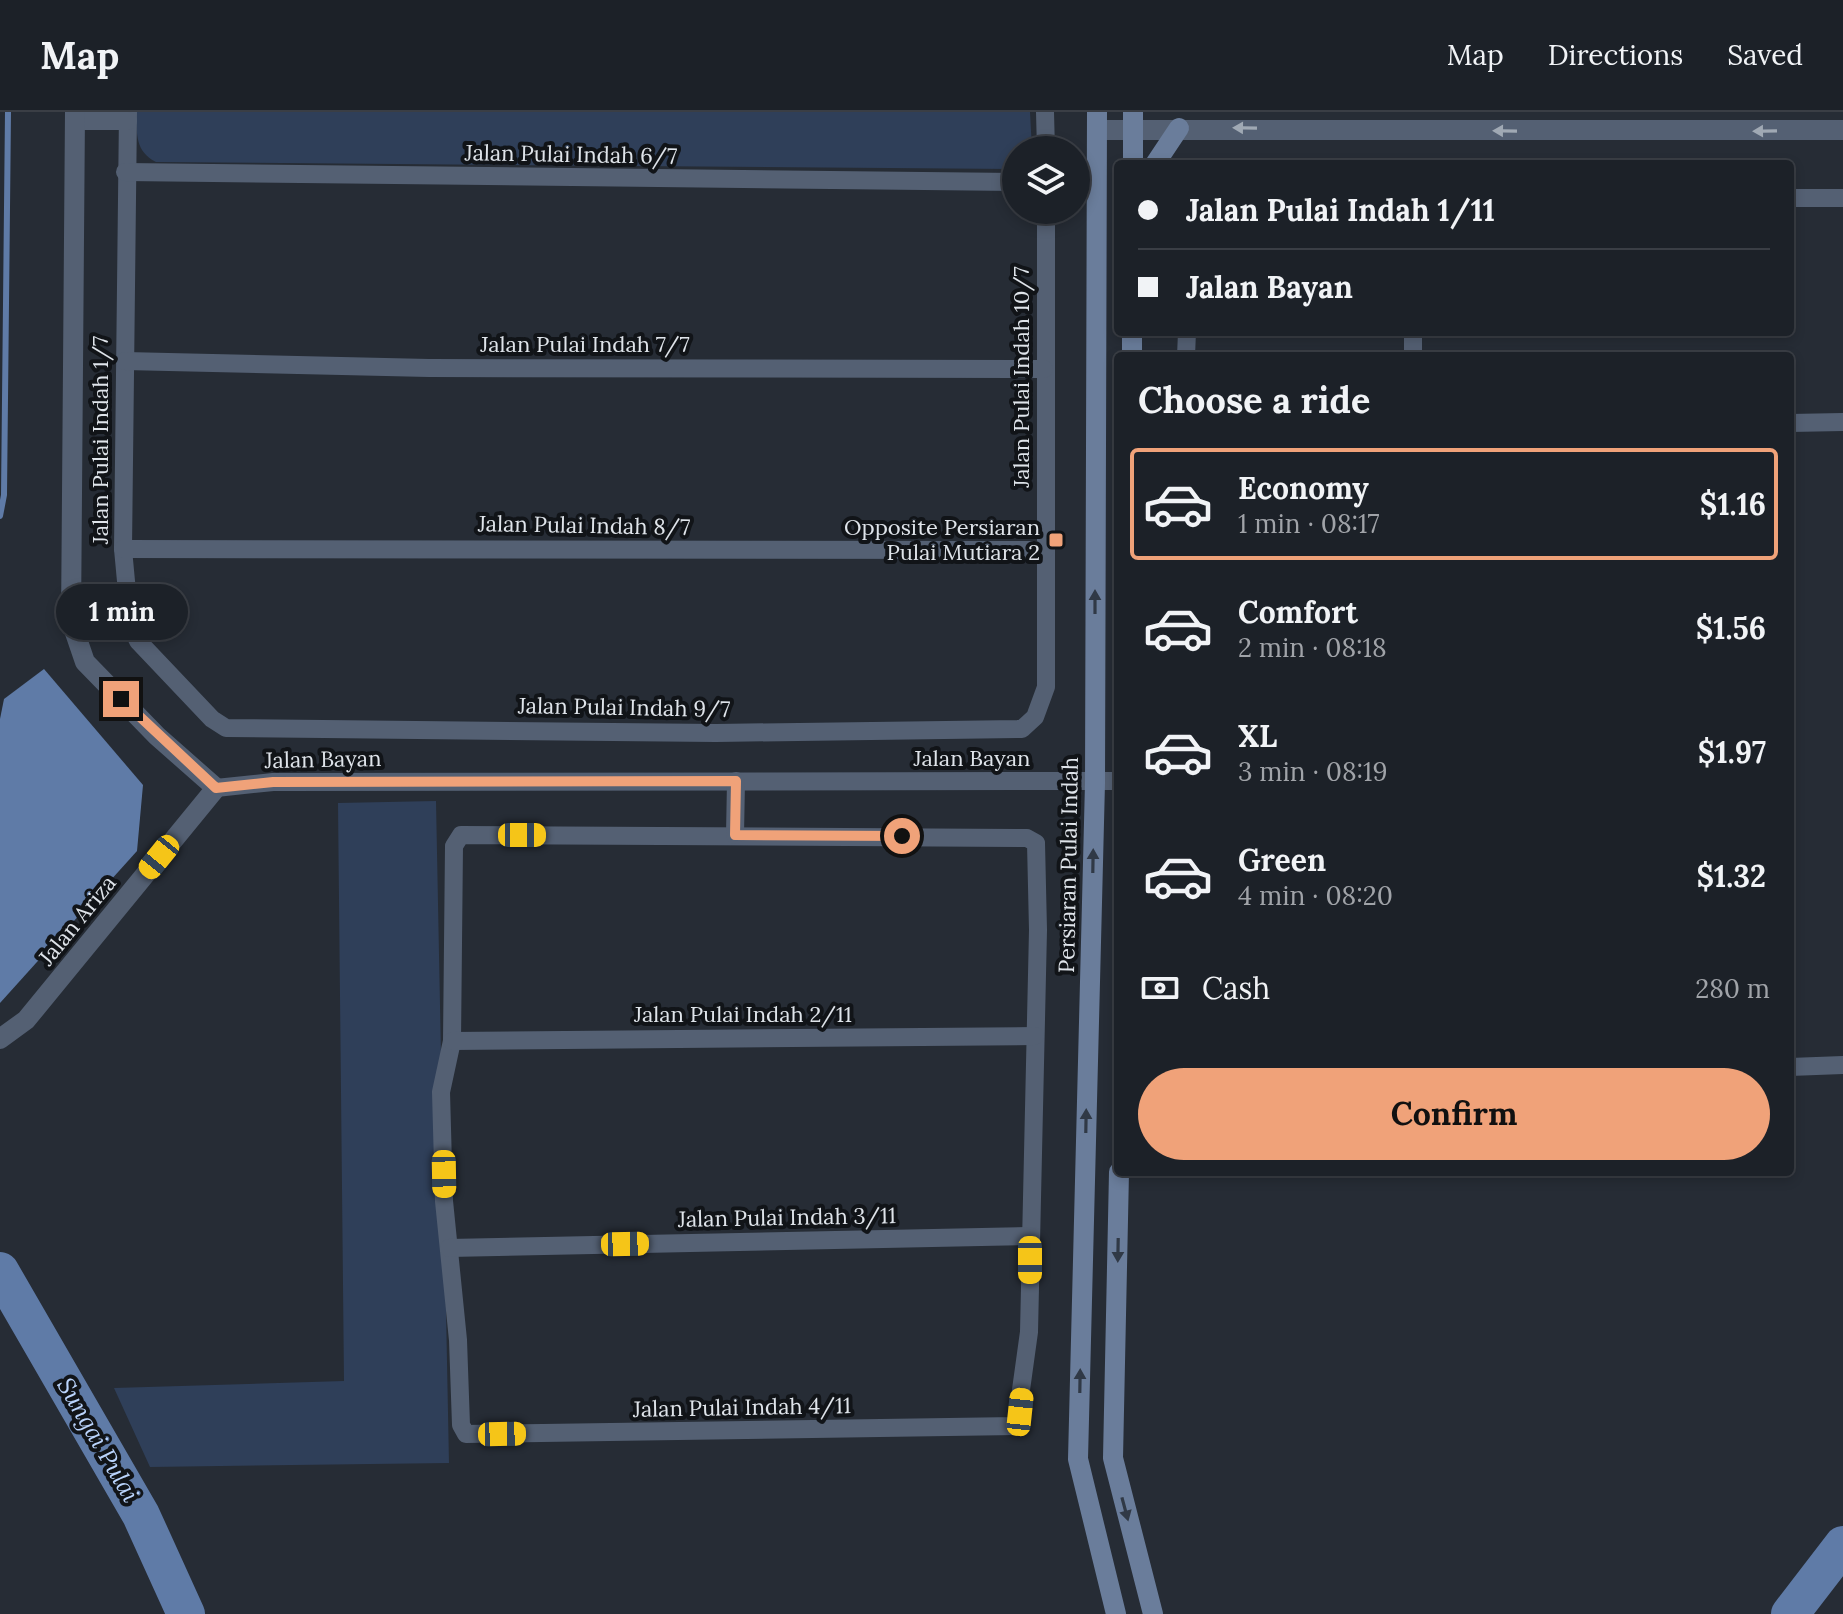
<!DOCTYPE html>
<html lang="en">
<head>
<meta charset="utf-8">
<style>
  body { margin:0; font-family:Lora,serif; background:#292e34; color:#f1f3f6; height:100vh; display:flex; flex-direction:column; font-size:30px; white-space:nowrap }
  * { box-sizing:border-box; margin:0 }
  p { font-size:26px; color:#a0a3a8 }
  .icon { flex:none; width:44px; height:44px; fill:none; stroke:currentColor; stroke-width:2; stroke-linecap:round; stroke-linejoin:round }
  .map { position:relative; flex:1; overflow:hidden }
  .drawer { position:absolute; left:1114px; top:240px; width:680px; height:824px; display:flex; flex-direction:column; background:#1c2128; border-radius:8px; box-shadow:0 4px 12px #0003,0 0 0 2px #3a3e45 }
  .drawer>* { flex:none }
  .hud { position:absolute; left:1114px; top:48px; width:680px; height:176px; border-radius:8px; box-shadow:0 4px 12px #0003,0 0 0 2px #3a3e45; display:grid; align-content:center; height:176px; padding:0 24px; background:#1c2128 }
  .fabs { position:absolute; left:1002px; top:24px; display:grid; gap:16px }
  .fabs a { display:grid; place-items:center; width:88px; height:88px; border-radius:50%; background:#1c2128; box-shadow:0 4px 12px #0003,0 0 0 2px #3a3e45; font-size:40px }
  .end { position:absolute; width:36px; height:36px; margin:-18px; border:10px solid #f0a279; background:#111; box-shadow:0 0 0 4px #111 }
  .from { border-radius:50% }
  .bubble { position:absolute; height:56px; border-radius:28px; background:#1c2128; box-shadow:0 4px 12px #0003,0 0 0 2px #3a3e45; font-size:26px; font-weight:700; line-height:56px; text-align:center }
  .car { position:absolute; width:24px; height:48px; margin:-24px -12px; border-radius:10px; box-shadow:0 0 6px 2px #0007; background:linear-gradient(#f5c518 24%,#345 0 40%,#f5c518 0 76%,#345 0 86%,#f5c518 0) }
  .hud b { display:flex; align-items:center; gap:28px; height:76px; font-size:30px }
  .hud b+b { border-top:2px solid #3a3e45 }
  .hud i { width:20px; height:20px; background:#f1f3f6 }
  ul { padding:0; list-style:none }
  li { display:flex; align-items:center; gap:24px; height:112px; margin:0 16px 12px; padding:0 8px; border:4px solid transparent; border-radius:8px }
  li div { flex:1 }
  li b { display:block; font-size:30px }
  li em { font-style:normal; font-weight:700 }
  li.on { border-color:#f0a279 }
  li>.icon { width:72px; height:72px; stroke-width:1.5 }
  h2 { padding:0 24px; font-size:36px; line-height:96px }
  .pay { display:flex; align-items:center; gap:20px; height:88px; padding:0 24px; font-size:30px }
  .pay p { margin-inline-start:auto }
  .action { display:flex; gap:16px; margin-top:auto; padding:16px 24px }
  .action a { flex:1; height:92px; border-radius:48px; background:#f0a279; color:#111; font-size:32px; font-weight:700; line-height:92px; text-align:center }
  header { display:flex; align-items:center; gap:48px; box-sizing:border-box; height:112px; padding:0 40px; background:#1c2128; border-bottom:2px solid #3a3e45 }
  header strong { font-size:38px }
  nav { display:flex; gap:44px; margin-inline-start:auto; font-size:28px }
  .map>svg:first-child { display:block }
  .green { fill:#2f3f59 }
  .water { fill:#5f7ba7 }
  .lines { fill:none; stroke-linecap:round; stroke-linejoin:round }
  .stream { stroke:#5f7ba7; stroke-width:6 }
  .river { stroke:#5f7ba7; stroke-width:38 }
  .minor { stroke:#546073; stroke-width:18 }
  .tertiary { stroke:#546073; stroke-width:20 }
  .secondary { stroke:#6a7d9b; stroke-width:20 }
  .oneway { fill:#a0a9b4 }
  .oneway2 { fill:#303946 }
  .route { stroke:#f0a279; stroke-width:10 }
  .poi-dot { fill:#f0a279; stroke:#111418; stroke-width:3 }
  .labels { text-anchor:middle; stroke-width:8; stroke-linejoin:round; paint-order:stroke }
  .street-label { font-size:22px; fill:#dfe4ea; stroke:#111418 }
  .poi-label { font-size:22px; fill:#dfe4ea; stroke:#111418; text-anchor:end }
  .water-label { font-size:24px; font-style:italic; fill:#bad4fc; stroke:#111418 }
</style>
</head>
<body>
<header>
<strong>Map</strong>
<nav><a>Map</a><a>Directions</a><a>Saved</a></nav>
</header>
<div class="map">
<svg width="1843" height="1502" viewBox="0 0 1843 1502">
  <rect width="100%" height="100%" fill="#262c35"/>
  <g class="green">
    <path d="M136,0H1030L1032,38H1016L1013,57L156,50C135,39 137,23 136,0Z"/>
    <polygon points="436,689 449,1351 150,1355 114,1276 344,1269 338,691"/>
  </g>
  <polygon class="water" points="44,557 143,673 137,739 0,891 0,607 4,587"/>
  <g class="lines">
    <polyline class="stream" points="0,404 4,383 8,0"/>
    <g class="river">
      <polyline points="0,1159 141,1403 186,1502"/>
      <polyline points="1790,1502 1843,1433"/>
    </g>
    <g class="minor">
      <polyline points="128,0 123,437 130,512 138,529 212,607 226,616 716,621 1022,617 1035,605 1046,575 1046,98"/>
      <polyline points="1045,0 1046,38"/>
      <polyline points="75,9 128,9"/>
      <polyline points="125,60 1016,70"/>
      <polyline points="1790,86 1843,86"/>
      <polyline points="1413,220 1413,244"/>
      <polyline points="1186,244 1187,220"/>
      <polyline points="125,249 429,256 1044,257"/>
      <polyline points="1790,311 1843,310"/>
      <polyline points="123,437 1045,438"/>
      <polyline points="216,676 273,670 1118,669"/>
      <polygon points="461,723 1027,726 1036,731 1038,818 1029,1220 1016,1314 466,1322 461,1313 458,1228 444,1089 441,980 452,929 454,734"/>
      <polyline points="735,723 736,669"/>
      <polyline points="452,929 1035,924"/>
      <polyline points="1790,955 1843,953"/>
      <polyline points="449,1136 1030,1124"/>
    </g>
    <g class="tertiary">
      <polyline points="1097,18 1843,18"/>
      <polyline points="0,927 26,908 216,676 157,624 85,550 71,509 75,0"/>
    </g>
    <g class="secondary">
      <polyline points="1097,0 1095,671 1078,1347 1116,1502"/>
      <polyline points="1133,0 1133,52"/>
      <polyline points="1155,52 1179,16"/>
      <polyline points="1132,244 1132,220"/>
      <polyline points="1119,1060 1113,1346 1153,1502"/>
    </g>
  </g>
  <defs><path id="oneway-solid" d="M-6-.8H1V-3.2L6.5 0L1 3.2V.8H-6Z" transform="scale(2)"/></defs>
  <g class="oneway">
    <use href="#oneway-solid" transform="translate(1245 16) rotate(-179)"/>
    <use href="#oneway-solid" transform="translate(1505 19) rotate(-179)"/>
    <use href="#oneway-solid" transform="translate(1765 19) rotate(179)"/>
  </g>
  <g class="oneway2">
    <use href="#oneway-solid" transform="translate(1095 490) rotate(-90)"/>
    <use href="#oneway-solid" transform="translate(1093 749) rotate(-89)"/>
    <use href="#oneway-solid" transform="translate(1086 1009) rotate(-89)"/>
    <use href="#oneway-solid" transform="translate(1118 1138) rotate(91)"/>
    <use href="#oneway-solid" transform="translate(1080 1269) rotate(-89)"/>
    <use href="#oneway-solid" transform="translate(1125 1397) rotate(75)"/>
  </g>
  <g class="lines">
    <polyline class="route" points="121,587 216,676 273,670 736,669 735,723 902,724"/>
  </g>
  <rect class="poi-dot" x="1048" y="420" width="16" height="16" rx="4"/>
  <g class="labels">
    <g class="street-label">
      <text transform="translate(571 42) rotate(1)" y="8">Jalan Pulai Indah 6/7</text>
      <text x="585" y="240">Jalan Pulai Indah 7/7</text>
      <text transform="translate(1021 265) rotate(-90)" y="8">Jalan Pulai Indah 10/7</text>
      <text transform="translate(100 328) rotate(-90)" y="8">Jalan Pulai Indah 1/7</text>
      <text transform="translate(584 413) rotate(1)" y="8">Jalan Pulai Indah 8/7</text>
      <text transform="translate(624 595) rotate(1)" y="8">Jalan Pulai Indah 9/7</text>
      <text x="972" y="654">Jalan Bayan</text>
      <text transform="translate(323 647) rotate(-1)" y="8">Jalan Bayan</text>
      <text transform="translate(1068 753) rotate(-89)" y="8">Persiaran Pulai Indah</text>
      <text transform="translate(77 808) rotate(-51)" y="8">Jalan Ariza</text>
      <text x="743" y="910">Jalan Pulai Indah 2/11</text>
      <text transform="translate(787 1105) rotate(-1)" y="8">Jalan Pulai Indah 3/11</text>
      <text transform="translate(742 1295) rotate(-1)" y="8">Jalan Pulai Indah 4/11</text>
    </g>
    <g class="poi-label">
      <text x="1040" y="423">Opposite Persiaran<tspan x="1040" dy="25">Pulai Mutiara 2</tspan></text>
    </g>
    <g class="water-label">
      <text transform="translate(98 1328) rotate(60)" y="8">Sungai Pulai</text>
    </g>
  </g>
</svg>
<div class="fabs">
<a><svg class="icon" aria-label="layers" viewBox="0 0 24 24"><path d="M12 4l9 5-9 5-9-5zM3 14l9 5 9-5"/></svg></a>
</div>
<i class="end from" style="left:902px;top:724px"></i>
<i class="end" style="left:121px;top:587px"></i>
<div class="bubble" style="left:56px;top:472px;width:132px">1 min</div>
<i class="car" style="left:522px;top:723px;rotate:90deg"></i>
<i class="car" style="left:159px;top:745px;rotate:219deg"></i>
<i class="car" style="left:444px;top:1062px;rotate:179deg"></i>
<i class="car" style="left:625px;top:1132px;rotate:89deg"></i>
<i class="car" style="left:1030px;top:1148px;rotate:180deg"></i>
<i class="car" style="left:1020px;top:1300px;rotate:6deg"></i>
<i class="car" style="left:502px;top:1322px;rotate:89deg"></i>
<div class="hud">
<b><i class="from"></i>Jalan Pulai Indah 1/11</b>
<b><i></i>Jalan Bayan</b>
</div>
<section class="drawer">
<h2>Choose a ride</h2>
<ul>
<li class="on"><svg class="icon" aria-label="car" viewBox="0 0 24 24"><path d="M5 17H2v-5l4-1 3-4h7l3 4 3 1v5h-3M9 17h6M6 11h13"/><circle cx="7" cy="17" r="2"/><circle cx="17" cy="17" r="2"/></svg><div><b>Economy</b><p>1 min · 08:17</p></div><em>$1.16</em></li>
<li><svg class="icon" aria-label="car" viewBox="0 0 24 24"><path d="M5 17H2v-5l4-1 3-4h7l3 4 3 1v5h-3M9 17h6M6 11h13"/><circle cx="7" cy="17" r="2"/><circle cx="17" cy="17" r="2"/></svg><div><b>Comfort</b><p>2 min · 08:18</p></div><em>$1.56</em></li>
<li><svg class="icon" aria-label="car" viewBox="0 0 24 24"><path d="M5 17H2v-5l4-1 3-4h7l3 4 3 1v5h-3M9 17h6M6 11h13"/><circle cx="7" cy="17" r="2"/><circle cx="17" cy="17" r="2"/></svg><div><b>XL</b><p>3 min · 08:19</p></div><em>$1.97</em></li>
<li><svg class="icon" aria-label="car" viewBox="0 0 24 24"><path d="M5 17H2v-5l4-1 3-4h7l3 4 3 1v5h-3M9 17h6M6 11h13"/><circle cx="7" cy="17" r="2"/><circle cx="17" cy="17" r="2"/></svg><div><b>Green</b><p>4 min · 08:20</p></div><em>$1.32</em></li>
</ul>
<div class="pay"><svg class="icon" aria-label="cash" viewBox="0 0 24 24"><path d="M3 7h18v10H3z"/><circle cx="12" cy="12" r="2"/></svg>Cash<p>280 m</p></div>
<div class="action"><a>Confirm</a></div>
</section>
</div>
</body>
</html>
